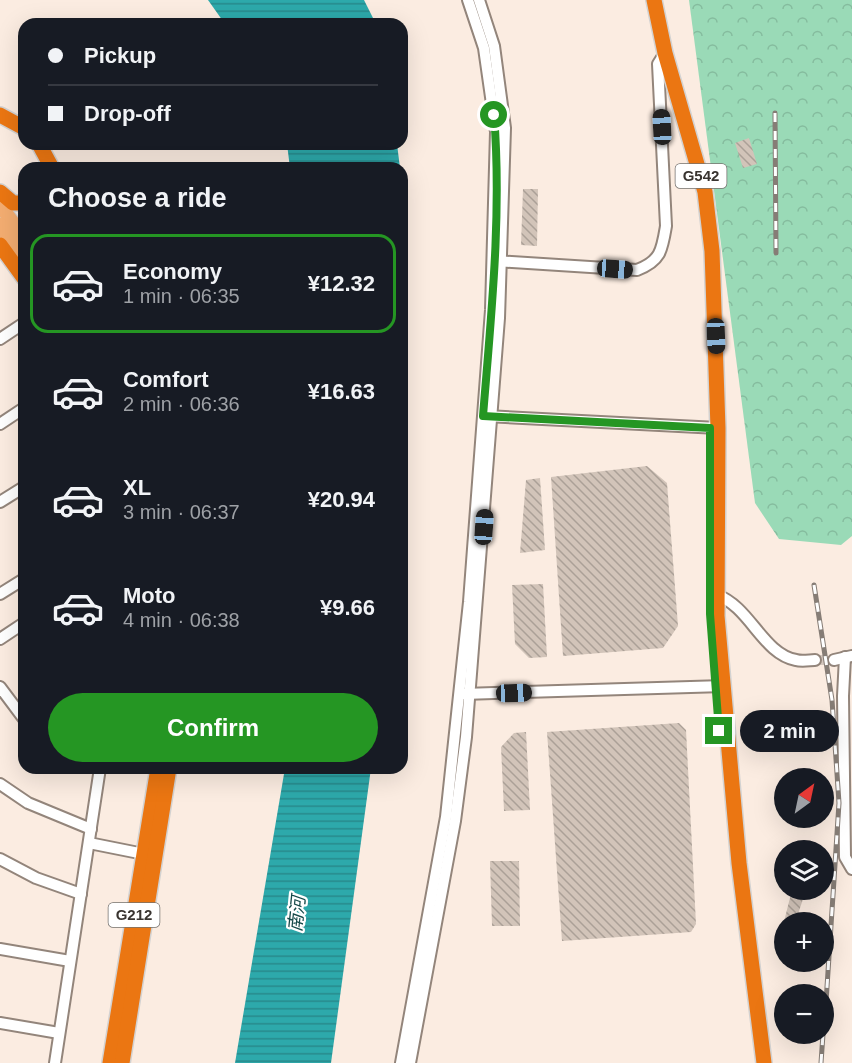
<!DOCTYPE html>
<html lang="en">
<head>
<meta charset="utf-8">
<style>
  body { margin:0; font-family:Helvetica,"Noto Sans SC",sans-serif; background:#20242c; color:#f1f3f6; height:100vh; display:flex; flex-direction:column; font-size:22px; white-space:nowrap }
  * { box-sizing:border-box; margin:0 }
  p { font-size:20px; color:#9ea1a6 }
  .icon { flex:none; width:33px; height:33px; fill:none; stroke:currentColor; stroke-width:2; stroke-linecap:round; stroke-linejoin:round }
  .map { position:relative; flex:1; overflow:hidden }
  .drawer { position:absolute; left:18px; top:162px; width:390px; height:612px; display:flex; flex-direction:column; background:#171b24; border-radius:18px; box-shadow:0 6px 24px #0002 }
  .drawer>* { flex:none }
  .hud { position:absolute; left:18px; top:18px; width:390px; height:132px; border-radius:18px; box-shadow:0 6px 24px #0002; display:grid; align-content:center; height:132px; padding:0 30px; background:#171b24 }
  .needle { width:39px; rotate:33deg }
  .tools { position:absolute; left:774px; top:768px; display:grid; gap:12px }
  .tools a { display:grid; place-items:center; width:60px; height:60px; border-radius:50%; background:#171b24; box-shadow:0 6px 24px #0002; font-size:30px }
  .end { position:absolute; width:27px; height:27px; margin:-14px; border:8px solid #259623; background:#fff; box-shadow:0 0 0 3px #fff }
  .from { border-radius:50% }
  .bubble { position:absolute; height:42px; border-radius:21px; background:#171b24; box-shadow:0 6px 24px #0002; font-size:20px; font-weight:700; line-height:42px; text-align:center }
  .car { position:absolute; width:18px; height:36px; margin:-18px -9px; border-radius:8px; box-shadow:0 0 4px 2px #0007; background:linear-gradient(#222 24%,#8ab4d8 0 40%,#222 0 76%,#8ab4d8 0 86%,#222 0) }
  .hud b { display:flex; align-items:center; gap:21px; height:57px; font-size:22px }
  .hud b+b { border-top:2px solid #363941 }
  .hud i { width:15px; height:15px; background:#f1f3f6 }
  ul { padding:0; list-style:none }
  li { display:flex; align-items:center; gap:18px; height:99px; margin:0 12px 9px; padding:0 18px; border:3px solid transparent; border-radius:18px }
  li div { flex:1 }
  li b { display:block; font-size:22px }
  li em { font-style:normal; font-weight:700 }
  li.on { border-color:#259623 }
  li>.icon { width:54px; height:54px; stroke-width:1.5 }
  h2 { padding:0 30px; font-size:27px; line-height:72px }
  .primary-button { display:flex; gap:12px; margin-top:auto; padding:12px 30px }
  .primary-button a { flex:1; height:69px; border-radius:36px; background:#259623; color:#fff; font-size:24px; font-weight:700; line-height:69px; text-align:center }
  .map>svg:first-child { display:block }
  .forest { fill:url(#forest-crowns) }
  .water { fill:url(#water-rules) }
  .building { fill:url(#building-back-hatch) }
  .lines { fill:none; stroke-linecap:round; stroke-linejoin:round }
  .minor-tunnel { stroke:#d4c7be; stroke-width:10; stroke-dasharray:10 5; stroke-linecap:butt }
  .minor-casing { stroke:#93857b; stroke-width:14 }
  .major-casing { stroke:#d3d2d1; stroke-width:16 }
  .highway-casing { stroke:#d3d2d1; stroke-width:18 }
  .minor { stroke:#fff; stroke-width:10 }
  .major { stroke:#f3ad71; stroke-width:14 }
  .highway { stroke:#eb7612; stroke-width:15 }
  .rail-casing { stroke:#867d76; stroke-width:5 }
  .rail { stroke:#fff; stroke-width:3; stroke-dasharray:9; stroke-linecap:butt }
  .route { stroke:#259623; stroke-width:8 }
  .labels { text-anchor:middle; stroke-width:4.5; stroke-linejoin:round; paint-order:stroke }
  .shield { fill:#fff; stroke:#74716e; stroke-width:1.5 }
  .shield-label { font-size:15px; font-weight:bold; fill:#393430 }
  .water-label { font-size:18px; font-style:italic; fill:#154949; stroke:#fff }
</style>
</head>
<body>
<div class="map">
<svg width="852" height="1063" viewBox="0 0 852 1063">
  <defs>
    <pattern id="forest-crowns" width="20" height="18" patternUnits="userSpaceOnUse" patternTransform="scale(1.5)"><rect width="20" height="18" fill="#9adab7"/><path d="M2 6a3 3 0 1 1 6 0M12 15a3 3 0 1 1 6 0" fill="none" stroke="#85bc9e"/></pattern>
    <pattern id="water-rules" width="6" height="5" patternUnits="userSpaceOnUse" patternTransform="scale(1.5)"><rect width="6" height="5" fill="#2da9ab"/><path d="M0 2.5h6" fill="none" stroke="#278a8c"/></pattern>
    <pattern id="building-back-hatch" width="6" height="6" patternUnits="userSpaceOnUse" patternTransform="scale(1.5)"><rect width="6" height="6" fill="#d2c4b9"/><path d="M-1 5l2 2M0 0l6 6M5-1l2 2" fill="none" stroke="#aba097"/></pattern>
  </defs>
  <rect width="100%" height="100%" fill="#fbece1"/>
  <polygon class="forest" points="689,0 852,0 852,536 841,545 779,539 755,503"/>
  <g class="water">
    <polygon points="208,0 364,0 376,24 225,24"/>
    <polygon points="287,144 397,144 400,168 290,168"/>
    <polygon points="285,768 371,768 331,1063 235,1063"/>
  </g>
  <g class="building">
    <polygon points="749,138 757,164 743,168 735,143"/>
    <polygon points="523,189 538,189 537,246 521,245"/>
    <polygon points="647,466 667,483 678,626 663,648 563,656 551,477"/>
    <polygon points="540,478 545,550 520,553 526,480"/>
    <polygon points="543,584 547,657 529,658 515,644 512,585"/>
    <polygon points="679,723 686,730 696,924 691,932 562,941 547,732"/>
    <polygon points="526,732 530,810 504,811 501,747 514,733"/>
    <polygon points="490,861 519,861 520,926 492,926"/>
    <polygon points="792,890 806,890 798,914 802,917 801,922 784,922 784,951 777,949"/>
  </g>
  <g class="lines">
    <polyline class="minor-tunnel" points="815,660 834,660"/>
    <defs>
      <g id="minor">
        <path d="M496,261L637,270C661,261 662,250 666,226L658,64L665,53"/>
        <polyline points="0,339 24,323"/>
        <polyline points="486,416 718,428"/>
        <polyline points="0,424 24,408"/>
        <polyline points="0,502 24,487"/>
        <polyline points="0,594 24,579"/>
        <path d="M717,595C750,607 763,654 796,660C802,662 810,660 815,660"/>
        <polyline points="0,639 24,623"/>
        <polyline points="845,657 843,696 845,857 852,869"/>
        <polyline points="834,660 852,656"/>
        <polyline points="0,687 24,719"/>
        <polyline points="463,694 724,686"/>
        <polyline points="0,784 28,803 91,829"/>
        <polyline points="89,843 144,854"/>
        <polyline points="0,859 36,878 81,894"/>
        <polyline points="0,949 70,961"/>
        <polyline points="0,1023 59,1033"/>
        <polyline points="55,1063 100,768"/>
        <polyline points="401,1063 446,817 469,602 491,310 496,132 484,48 468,0"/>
        <polyline points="410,1063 455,821 466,737 499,318 505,128 494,46 479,0"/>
      </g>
      <g id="major">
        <polyline points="0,205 24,238"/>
        <polyline points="0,225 24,257"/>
      </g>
      <g id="highway">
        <polyline points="654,0 665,53 705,192 712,251 718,428 717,616 739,863 764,1063"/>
        <polyline points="0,115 24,128"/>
        <polyline points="39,144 52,168"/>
        <polyline points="0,192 13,203 24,203"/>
        <polyline points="0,245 24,278"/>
        <polyline points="110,1063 158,768"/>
        <polyline points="122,1063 169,768"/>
      </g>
    </defs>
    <use href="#minor" class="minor-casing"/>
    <use href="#major" class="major-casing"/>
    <use href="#highway" class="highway-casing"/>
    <use href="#minor" class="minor"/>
    <use href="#major" class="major"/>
    <use href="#highway" class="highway"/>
    <defs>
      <g id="rail">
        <polyline points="775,113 776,253"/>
        <polyline points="814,585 832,700 839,803 824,1033"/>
        <polyline points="821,1063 823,1034"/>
      </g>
    </defs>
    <use href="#rail" class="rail-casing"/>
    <use href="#rail" class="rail"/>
  </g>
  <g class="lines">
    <path class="route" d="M494,115C502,214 491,317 483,416L710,428V614L719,731"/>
  </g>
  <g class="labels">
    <g class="shield">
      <rect x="675.5" y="164" width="51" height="24" rx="4.5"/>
      <rect x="108.5" y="903" width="51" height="24" rx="4.5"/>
    </g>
    <g class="shield-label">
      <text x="701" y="181">G542</text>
      <text x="134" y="920">G212</text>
    </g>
    <g class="water-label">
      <text transform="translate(297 914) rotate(-84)" y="6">南河</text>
    </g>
  </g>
</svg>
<div class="tools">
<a><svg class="needle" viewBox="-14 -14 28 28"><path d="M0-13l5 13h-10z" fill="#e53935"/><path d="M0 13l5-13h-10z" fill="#9ea1a6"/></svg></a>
<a><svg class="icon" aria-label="layers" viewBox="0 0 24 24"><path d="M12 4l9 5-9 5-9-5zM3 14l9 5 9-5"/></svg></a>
<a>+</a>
<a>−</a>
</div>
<i class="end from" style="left:494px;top:115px"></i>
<i class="end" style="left:719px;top:731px"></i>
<div class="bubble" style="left:740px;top:710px;width:99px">2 min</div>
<i class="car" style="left:662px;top:127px;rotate:357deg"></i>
<i class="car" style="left:615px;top:269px;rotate:94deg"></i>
<i class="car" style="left:716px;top:336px;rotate:178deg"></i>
<i class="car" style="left:484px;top:527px;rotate:4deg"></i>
<i class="car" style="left:514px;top:693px;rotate:88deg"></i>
<div class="hud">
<b><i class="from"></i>Pickup</b>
<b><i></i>Drop-off</b>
</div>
<section class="drawer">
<h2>Choose a ride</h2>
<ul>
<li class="on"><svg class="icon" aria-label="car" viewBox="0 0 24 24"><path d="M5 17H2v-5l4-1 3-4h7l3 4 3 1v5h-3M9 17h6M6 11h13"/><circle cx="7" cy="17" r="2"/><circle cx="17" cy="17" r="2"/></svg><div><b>Economy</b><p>1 min · 06:35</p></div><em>¥12.32</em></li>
<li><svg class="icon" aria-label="car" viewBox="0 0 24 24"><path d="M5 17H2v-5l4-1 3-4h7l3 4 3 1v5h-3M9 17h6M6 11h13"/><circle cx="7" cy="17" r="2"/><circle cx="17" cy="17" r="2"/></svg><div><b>Comfort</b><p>2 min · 06:36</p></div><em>¥16.63</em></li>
<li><svg class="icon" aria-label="car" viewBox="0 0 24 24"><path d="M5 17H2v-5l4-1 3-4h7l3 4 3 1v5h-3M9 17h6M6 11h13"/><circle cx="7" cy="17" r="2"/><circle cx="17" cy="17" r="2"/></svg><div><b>XL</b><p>3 min · 06:37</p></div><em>¥20.94</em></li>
<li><svg class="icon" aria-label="car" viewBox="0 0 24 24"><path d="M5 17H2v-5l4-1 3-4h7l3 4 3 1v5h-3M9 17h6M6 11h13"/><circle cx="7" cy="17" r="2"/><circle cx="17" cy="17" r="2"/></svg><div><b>Moto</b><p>4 min · 06:38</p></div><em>¥9.66</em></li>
</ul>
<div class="primary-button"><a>Confirm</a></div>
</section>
</div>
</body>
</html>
